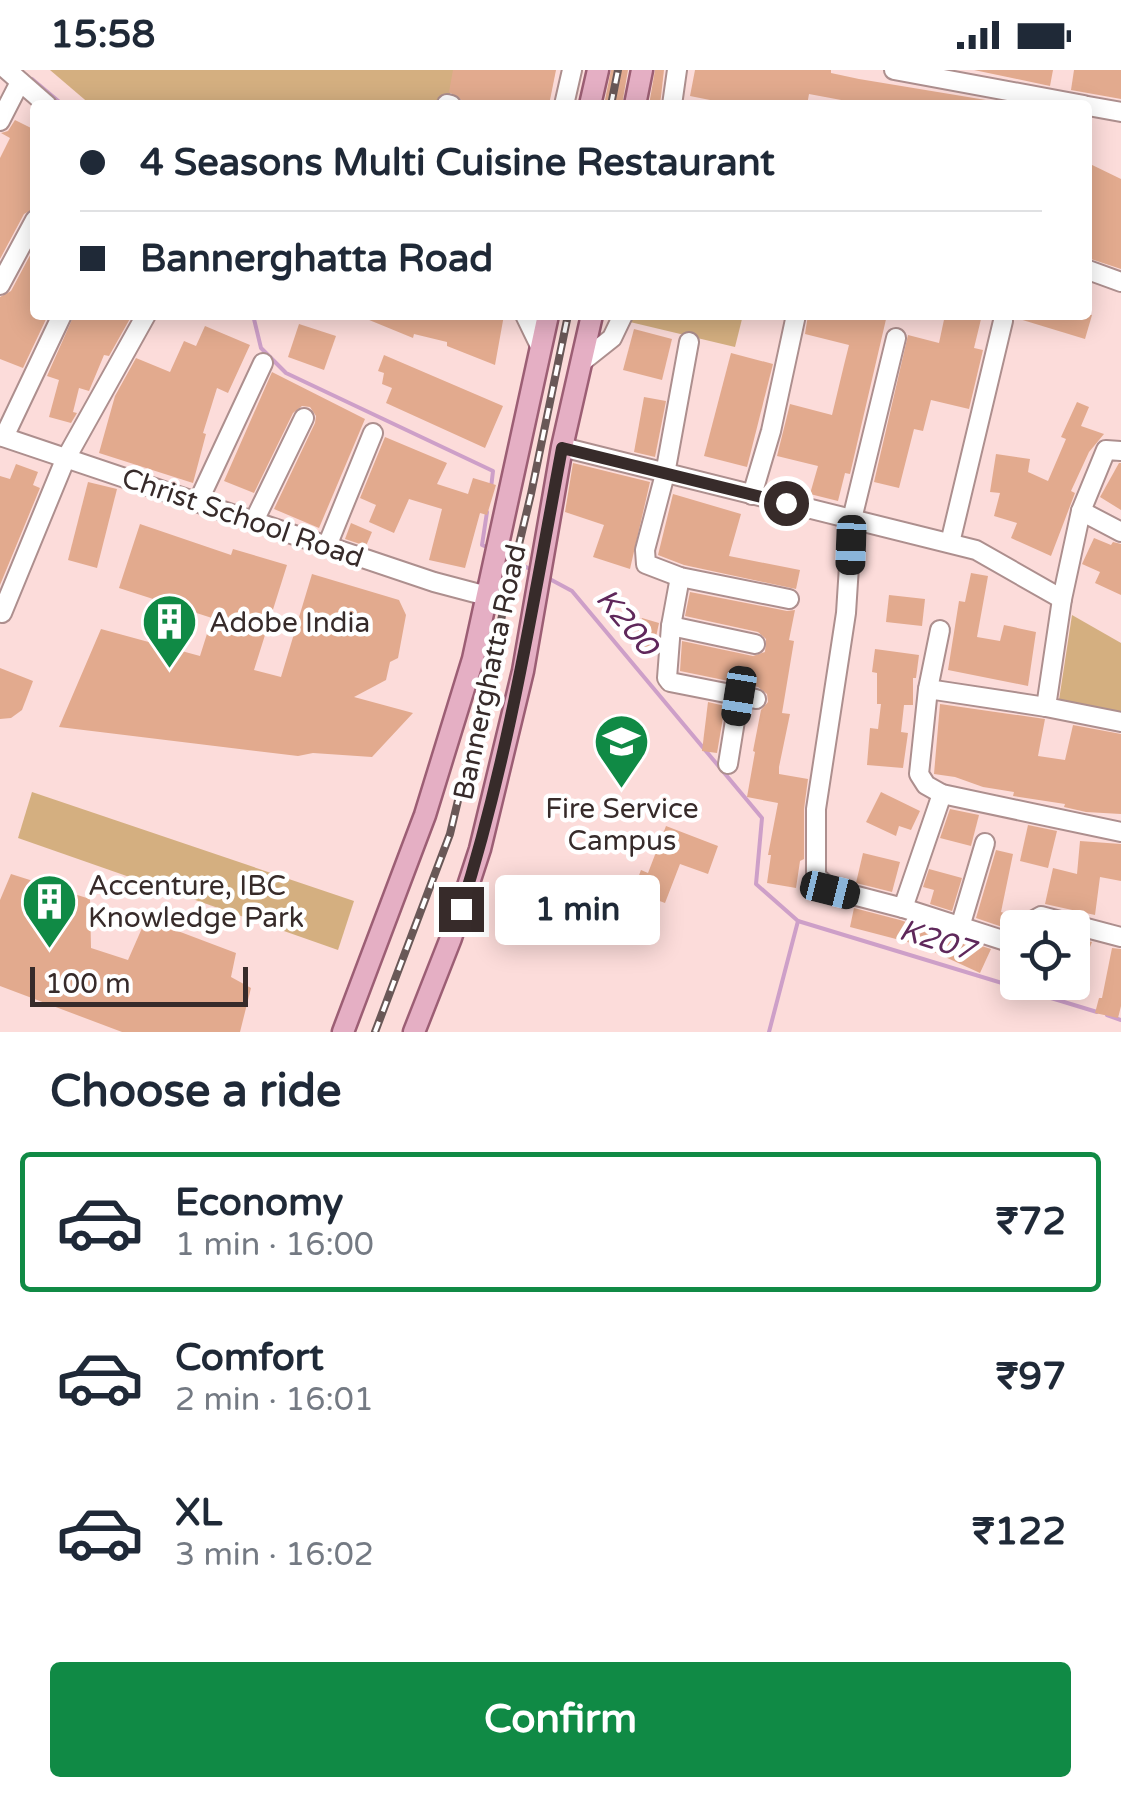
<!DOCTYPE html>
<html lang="en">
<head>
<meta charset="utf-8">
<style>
  body { margin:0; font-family:"Varela Round",sans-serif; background:#f2f2f3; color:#1f2937; height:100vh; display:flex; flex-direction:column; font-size:38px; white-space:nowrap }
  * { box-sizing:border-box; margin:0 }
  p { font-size:32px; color:#747a83 }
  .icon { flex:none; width:55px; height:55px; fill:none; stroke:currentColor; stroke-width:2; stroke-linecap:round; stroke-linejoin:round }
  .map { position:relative; height:962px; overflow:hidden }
  .details { display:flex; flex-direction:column; background:#fff; flex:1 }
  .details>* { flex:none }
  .hud { position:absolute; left:30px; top:30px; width:1062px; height:220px; border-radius:10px; box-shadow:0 5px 25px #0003; display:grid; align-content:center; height:220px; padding:0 50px; background:#fff }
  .buttons { position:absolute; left:1000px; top:840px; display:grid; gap:20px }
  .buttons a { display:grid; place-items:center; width:90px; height:90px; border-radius:10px; background:#fff; box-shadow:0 5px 25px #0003; font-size:50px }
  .scale { position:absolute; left:30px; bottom:25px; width:218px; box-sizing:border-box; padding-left:10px; border:5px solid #372b2a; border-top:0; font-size:28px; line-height:35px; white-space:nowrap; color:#372b2a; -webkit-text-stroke:8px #fff; paint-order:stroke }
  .end { position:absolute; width:45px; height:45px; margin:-22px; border:12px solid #372b2a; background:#fff; box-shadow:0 0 0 5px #fff }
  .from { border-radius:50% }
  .bubble { position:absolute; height:70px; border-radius:10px; background:#fff; box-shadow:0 5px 25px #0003; font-size:32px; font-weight:700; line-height:70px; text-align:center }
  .car { position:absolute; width:30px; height:60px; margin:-30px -15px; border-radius:12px; box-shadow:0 0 8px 2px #0007; background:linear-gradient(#222 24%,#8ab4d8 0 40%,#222 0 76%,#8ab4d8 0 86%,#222 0) }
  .hud b { display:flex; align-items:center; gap:35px; height:95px; font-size:38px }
  .hud b+b { border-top:2px solid #e0e1e3 }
  .hud i { width:25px; height:25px; background:#1f2937 }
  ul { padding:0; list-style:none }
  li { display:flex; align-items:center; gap:30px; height:140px; margin:0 20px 15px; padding:0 30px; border:5px solid transparent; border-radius:10px }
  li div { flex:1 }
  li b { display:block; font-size:38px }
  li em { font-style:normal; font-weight:700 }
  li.current { border-color:#108a45 }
  li>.icon { width:90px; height:90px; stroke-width:1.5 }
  h2 { padding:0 50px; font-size:45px; line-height:120px }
  .button { display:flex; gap:20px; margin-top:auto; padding:20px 50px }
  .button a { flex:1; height:115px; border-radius:10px; background:#108a45; color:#fff; font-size:40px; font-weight:700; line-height:115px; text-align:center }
  .status { display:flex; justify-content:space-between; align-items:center; height:70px; padding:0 50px; background:#fff; direction:ltr }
  .status svg { height:28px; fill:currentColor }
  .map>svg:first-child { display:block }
  .green { fill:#d4af80 }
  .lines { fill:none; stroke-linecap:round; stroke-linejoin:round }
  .stream { stroke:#cd9fc8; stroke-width:4 }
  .building { fill:#e2aa8e }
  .minor-casing { stroke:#ad8f8e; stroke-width:22 }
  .major-casing { stroke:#9c5e74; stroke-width:25 }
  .minor { stroke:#fff; stroke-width:18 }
  .major { stroke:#e5afc4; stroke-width:20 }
  .rail-casing { stroke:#695857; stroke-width:8 }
  .rail { stroke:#fff; stroke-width:4; stroke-dasharray:11; stroke-linecap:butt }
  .route { stroke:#372b2a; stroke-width:12 }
  .labels { text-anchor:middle; stroke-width:9; stroke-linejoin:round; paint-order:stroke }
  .street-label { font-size:28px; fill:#372b2a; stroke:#fff }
  .poi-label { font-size:28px; fill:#372b2a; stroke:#fff; text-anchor:start }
  .water-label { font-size:30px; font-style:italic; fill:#5f285b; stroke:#fff }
</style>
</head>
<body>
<div class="status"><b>15:58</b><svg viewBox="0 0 49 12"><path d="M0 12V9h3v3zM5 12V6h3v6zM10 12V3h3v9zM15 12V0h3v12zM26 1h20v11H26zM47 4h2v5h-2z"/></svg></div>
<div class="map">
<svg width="1121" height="962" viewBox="0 0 1121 962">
  <rect width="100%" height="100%" fill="#fcdcda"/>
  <g class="green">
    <polygon points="50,0 459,0 446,35 91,35"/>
    <polygon points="632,245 743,245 735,277 630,252"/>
    <polygon points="1072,545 1121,573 1121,644 1059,630"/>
    <polygon points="32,722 354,831 338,880 18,768"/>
  </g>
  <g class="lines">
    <g class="stream">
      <polyline points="32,9 63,35"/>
      <polyline points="253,245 261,278 286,303 493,401 491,418"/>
      <polyline points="487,442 482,475 489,478"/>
      <polyline points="502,485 534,501"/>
      <polyline points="546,507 572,521 762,748 756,814 798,851 1097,942"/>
      <polyline points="1107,945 1121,950"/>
      <polyline points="769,962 798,851"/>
    </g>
  </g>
  <g class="building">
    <polygon points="453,0 556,0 549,35 483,35 463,31 449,22"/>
    <polygon points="611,0 628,0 622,35 604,35"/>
    <polygon points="655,0 664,0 660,35 649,35"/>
    <polygon points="695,0 831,0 831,3 859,9 992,31 992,35 868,35 809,24 807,35 735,35 690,26"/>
    <polygon points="974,0 1053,0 1050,16"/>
    <polygon points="1074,0 1121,0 1121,29 1071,20"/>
    <polygon points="15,50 35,60 35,138 24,144 0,189 0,88 10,68 1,63 8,61"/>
    <polygon points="1088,93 1121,109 1121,199 1088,188"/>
    <polygon points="35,176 35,245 48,245 23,298 0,289 0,227 11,221"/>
    <polygon points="74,245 98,245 106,249 109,245 132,245 109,286 104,285 89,321 79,318 73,342 77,343 71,353 49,347 59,310 47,306"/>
    <polygon points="357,245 504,245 495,295 447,276 447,272 414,264 413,268"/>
    <polygon points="808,245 887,245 850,404 845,403 838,431 810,424 818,396 777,386 790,334 832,345 844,295 849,275 805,264"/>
    <polygon points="945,245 982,245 974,278 983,280 969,339 931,330 923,361 914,359 899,418 874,412 908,265 939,273"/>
    <polygon points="1016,245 1092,245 1085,269 1016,248"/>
    <polygon points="299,254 336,266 324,300 288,287"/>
    <polygon points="205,256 250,275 228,323 217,318 203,363 206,364 193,413 99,383 115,326 136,288 170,302 184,271 196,276"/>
    <polygon points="634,259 672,269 662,310 623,300"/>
    <polygon points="731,283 773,294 747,397 704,386"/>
    <polygon points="384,285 503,336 485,378 386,333 392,318 382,314 384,303 378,301"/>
    <polygon points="272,302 365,349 319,458 274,439 315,353 316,346 310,337 302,336 293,343 254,423 224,411"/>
    <polygon points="644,327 666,331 655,387 634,382"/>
    <polygon points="1077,332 1089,337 1081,356 1104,364 1089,382 1071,421 1075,423 1051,486 1011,468 1017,453 994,446 1000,423 990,422 996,384 1030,389 1028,402 1048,411 1066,369 1061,367"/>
    <polygon points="385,367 447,393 437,414 468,424 473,408 496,415 487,445 480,443 465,498 429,490 442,439 409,429 394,463 369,452 376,435 360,428"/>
    <polygon points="573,393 650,412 630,499 593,487 604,455 565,442"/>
    <polygon points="1119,393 1121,393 1121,440 1100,427"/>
    <polygon points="16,394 38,402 33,415 40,418 0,515 0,406 10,409"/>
    <polygon points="88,412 117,419 97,498 68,490"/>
    <polygon points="673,424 741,444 729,486 800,500 796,519 684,495 658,485"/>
    <polygon points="351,453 372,462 366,476 345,469"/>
    <polygon points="140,454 231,485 233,479 287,495 254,600 281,607 312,504 399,530 406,545 398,588 390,592 386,610 354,627 413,643 372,687 313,683 298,686 59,657 101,559 200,586 212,548 119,518"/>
    <polygon points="1094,468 1111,475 1113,472 1121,474 1121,525 1095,513 1100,502 1082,494"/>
    <polygon points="971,503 988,506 977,567 1000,571 1004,555 1036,562 1028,616 948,600 959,531 965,532"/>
    <polygon points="690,522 787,541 795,540 789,570 794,571 782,643 790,644 779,697 779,704 808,709 804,739 804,789 800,791 796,818 767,813 771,785 768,785 778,733 747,727 755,682 753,681 761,640 768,632 767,624 758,617 680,601 682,571 753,586 765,582 766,569 758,562 685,546"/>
    <polygon points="889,525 925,529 922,556 886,552"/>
    <polygon points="642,548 659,553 653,581 633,574"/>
    <polygon points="875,579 919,585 916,608 913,608 913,635 904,635 901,662 908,663 903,698 867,695 870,658 878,659 881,634 877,634 877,603 872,602"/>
    <polygon points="0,598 33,611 22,640 11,648 0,649"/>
    <polygon points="708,632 725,636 717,683 702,681"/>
    <polygon points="940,634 1045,649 1038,686 1065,690 1073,655 1121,664 1121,744 1086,742 1064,737 1065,734 1013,726 1014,722 983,717 955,707 934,704"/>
    <polygon points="881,722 920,741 911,760 899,756 896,766 866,752"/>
    <polygon points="950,739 979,745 971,776 940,768"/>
    <polygon points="1028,755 1057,761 1048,798 1020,791"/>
    <polygon points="666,756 718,776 708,804 680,794 665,833 633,821 641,800 648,803"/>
    <polygon points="1080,771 1121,774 1121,811 1100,807 1095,845 1045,834 1053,798 1077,804"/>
    <polygon points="996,780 1013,784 1001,842 1020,848 1017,862 976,848"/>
    <polygon points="863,783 900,792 892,822 856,813"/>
    <polygon points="929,799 962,808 952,841 930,834 934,820 923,817"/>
    <polygon points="11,804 90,829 91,878 128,890 146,849 236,883 231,907 251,918 240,962 122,962 0,916 0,830"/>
    <polygon points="854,838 900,850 991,879 980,903 919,875 850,857"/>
    <polygon points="1072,867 1092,872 1070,929 1029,913 1072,912"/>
    <polygon points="1112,878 1121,879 1121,936 1118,948 1095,943 1099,928 1102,928"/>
  </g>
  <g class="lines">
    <defs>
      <g id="minor">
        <polyline points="7,0 47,35"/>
        <polyline points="894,0 1084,35"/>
        <polyline points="447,34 451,35"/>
        <polyline points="564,35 572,0"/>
        <polyline points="672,35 677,0"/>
        <polyline points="1088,36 1121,42"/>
        <polyline points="0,51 20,12"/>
        <polyline points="1088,200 1121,212"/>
        <polyline points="0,215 35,150"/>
        <polyline points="525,245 541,278"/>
        <polyline points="896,268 852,449 846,543 816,739 816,806 830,819 903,838 1018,875"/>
        <polyline points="689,272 665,404 645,480 646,494 680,507 789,529"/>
        <polyline points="583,291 612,268 623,245"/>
        <polyline points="0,366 434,512 487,526"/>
        <polyline points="4,367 62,245"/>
        <polyline points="562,377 976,480 1062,529"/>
        <polyline points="1121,381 1106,380 1081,441 1062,529 1046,637 1121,652"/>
        <polyline points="752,425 771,361 796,245"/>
        <polyline points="198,432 263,293"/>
        <polyline points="1081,441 1121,462"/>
        <polyline points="254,451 304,348"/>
        <polyline points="950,473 1003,251"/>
        <polyline points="327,476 373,363"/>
        <polyline points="680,507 671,556 667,608 670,612 756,629"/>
        <polyline points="2,543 65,390 146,245"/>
        <polyline points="671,556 755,574"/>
        <polyline points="928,619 940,560"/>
        <polyline points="1046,637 928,619 919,704 926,715 942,724 1121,762"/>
        <polyline points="728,694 739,626"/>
        <polyline points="903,838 942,724"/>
        <polyline points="960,857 985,773"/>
        <polyline points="1029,858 1032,851 1041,846 1121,867"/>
      </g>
      <g id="major">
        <polyline points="590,35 598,0"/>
        <polyline points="635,35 642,0"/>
        <polyline points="343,962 425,745 473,589 548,245"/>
        <polyline points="414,962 451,868 480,779 523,601 562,377 592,245"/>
      </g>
    </defs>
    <use href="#minor" class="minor-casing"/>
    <use href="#major" class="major-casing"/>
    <use href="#minor" class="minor"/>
    <use href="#major" class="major"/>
    <defs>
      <g id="rail">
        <polyline points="611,35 618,0"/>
        <polyline points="375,962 450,764 531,424 568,245"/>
      </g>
    </defs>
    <use href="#rail" class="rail-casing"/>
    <use href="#rail" class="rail"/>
  </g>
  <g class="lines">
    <path class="route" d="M461,839C509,687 533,533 562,378L786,433"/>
  </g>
  <defs>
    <symbol id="building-pin" viewBox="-11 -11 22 30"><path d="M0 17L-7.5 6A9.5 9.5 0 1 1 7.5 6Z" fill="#108a45" stroke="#fff"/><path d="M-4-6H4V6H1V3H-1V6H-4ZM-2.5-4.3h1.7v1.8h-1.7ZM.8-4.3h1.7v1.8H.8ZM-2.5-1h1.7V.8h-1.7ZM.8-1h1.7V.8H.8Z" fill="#fff"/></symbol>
    <symbol id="university-pin" viewBox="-11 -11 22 30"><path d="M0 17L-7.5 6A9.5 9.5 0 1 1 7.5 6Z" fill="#108a45" stroke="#fff"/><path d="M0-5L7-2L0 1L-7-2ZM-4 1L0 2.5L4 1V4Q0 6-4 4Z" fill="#fff"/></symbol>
  </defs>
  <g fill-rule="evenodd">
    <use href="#building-pin" x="138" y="520" width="63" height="86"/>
    <use href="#university-pin" x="590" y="640" width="63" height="86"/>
    <use href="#building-pin" x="18" y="800" width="63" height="86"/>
  </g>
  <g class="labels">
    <g class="street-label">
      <text transform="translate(243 447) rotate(19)" y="10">Christ School Road</text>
      <text transform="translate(489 602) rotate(-78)" y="10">Bannerghatta Road</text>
    </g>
    <g class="poi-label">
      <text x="209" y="562">Adobe India</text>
      <text x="622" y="748" text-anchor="middle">Fire Service<tspan x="622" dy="32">Campus</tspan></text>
      <text x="88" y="825">Accenture, IBC<tspan x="88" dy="32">Knowledge Park</tspan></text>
    </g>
    <g class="water-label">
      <text transform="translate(627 552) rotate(50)" y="10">K200</text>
      <text transform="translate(937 870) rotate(17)" y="10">K207</text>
    </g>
  </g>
</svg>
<div class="buttons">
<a><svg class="icon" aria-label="locate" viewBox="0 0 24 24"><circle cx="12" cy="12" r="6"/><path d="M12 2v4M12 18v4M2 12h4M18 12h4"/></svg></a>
</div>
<div class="scale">100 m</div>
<i class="end from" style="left:786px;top:433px"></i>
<i class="end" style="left:461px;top:839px"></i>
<div class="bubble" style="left:495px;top:805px;width:165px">1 min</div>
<i class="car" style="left:851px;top:475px;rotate:182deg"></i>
<i class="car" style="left:739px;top:626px;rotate:189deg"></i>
<i class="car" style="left:830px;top:820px;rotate:104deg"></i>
<div class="hud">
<b><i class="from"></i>4 Seasons Multi Cuisine Restaurant</b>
<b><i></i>Bannerghatta Road</b>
</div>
</div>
<section class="details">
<h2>Choose a ride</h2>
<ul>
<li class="current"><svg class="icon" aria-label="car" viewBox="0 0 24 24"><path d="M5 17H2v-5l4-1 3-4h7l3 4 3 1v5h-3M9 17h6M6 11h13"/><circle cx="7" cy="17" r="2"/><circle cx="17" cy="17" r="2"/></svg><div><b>Economy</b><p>1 min · 16:00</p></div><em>₹72</em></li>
<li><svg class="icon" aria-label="car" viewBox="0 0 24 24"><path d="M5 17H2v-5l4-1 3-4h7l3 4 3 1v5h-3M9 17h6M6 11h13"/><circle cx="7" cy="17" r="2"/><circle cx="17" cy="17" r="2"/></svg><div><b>Comfort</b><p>2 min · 16:01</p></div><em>₹97</em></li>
<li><svg class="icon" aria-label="car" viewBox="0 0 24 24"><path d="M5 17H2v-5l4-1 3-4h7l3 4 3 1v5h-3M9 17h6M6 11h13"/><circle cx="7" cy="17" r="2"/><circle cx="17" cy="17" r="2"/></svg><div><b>XL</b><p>3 min · 16:02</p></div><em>₹122</em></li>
</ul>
<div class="button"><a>Confirm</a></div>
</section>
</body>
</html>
